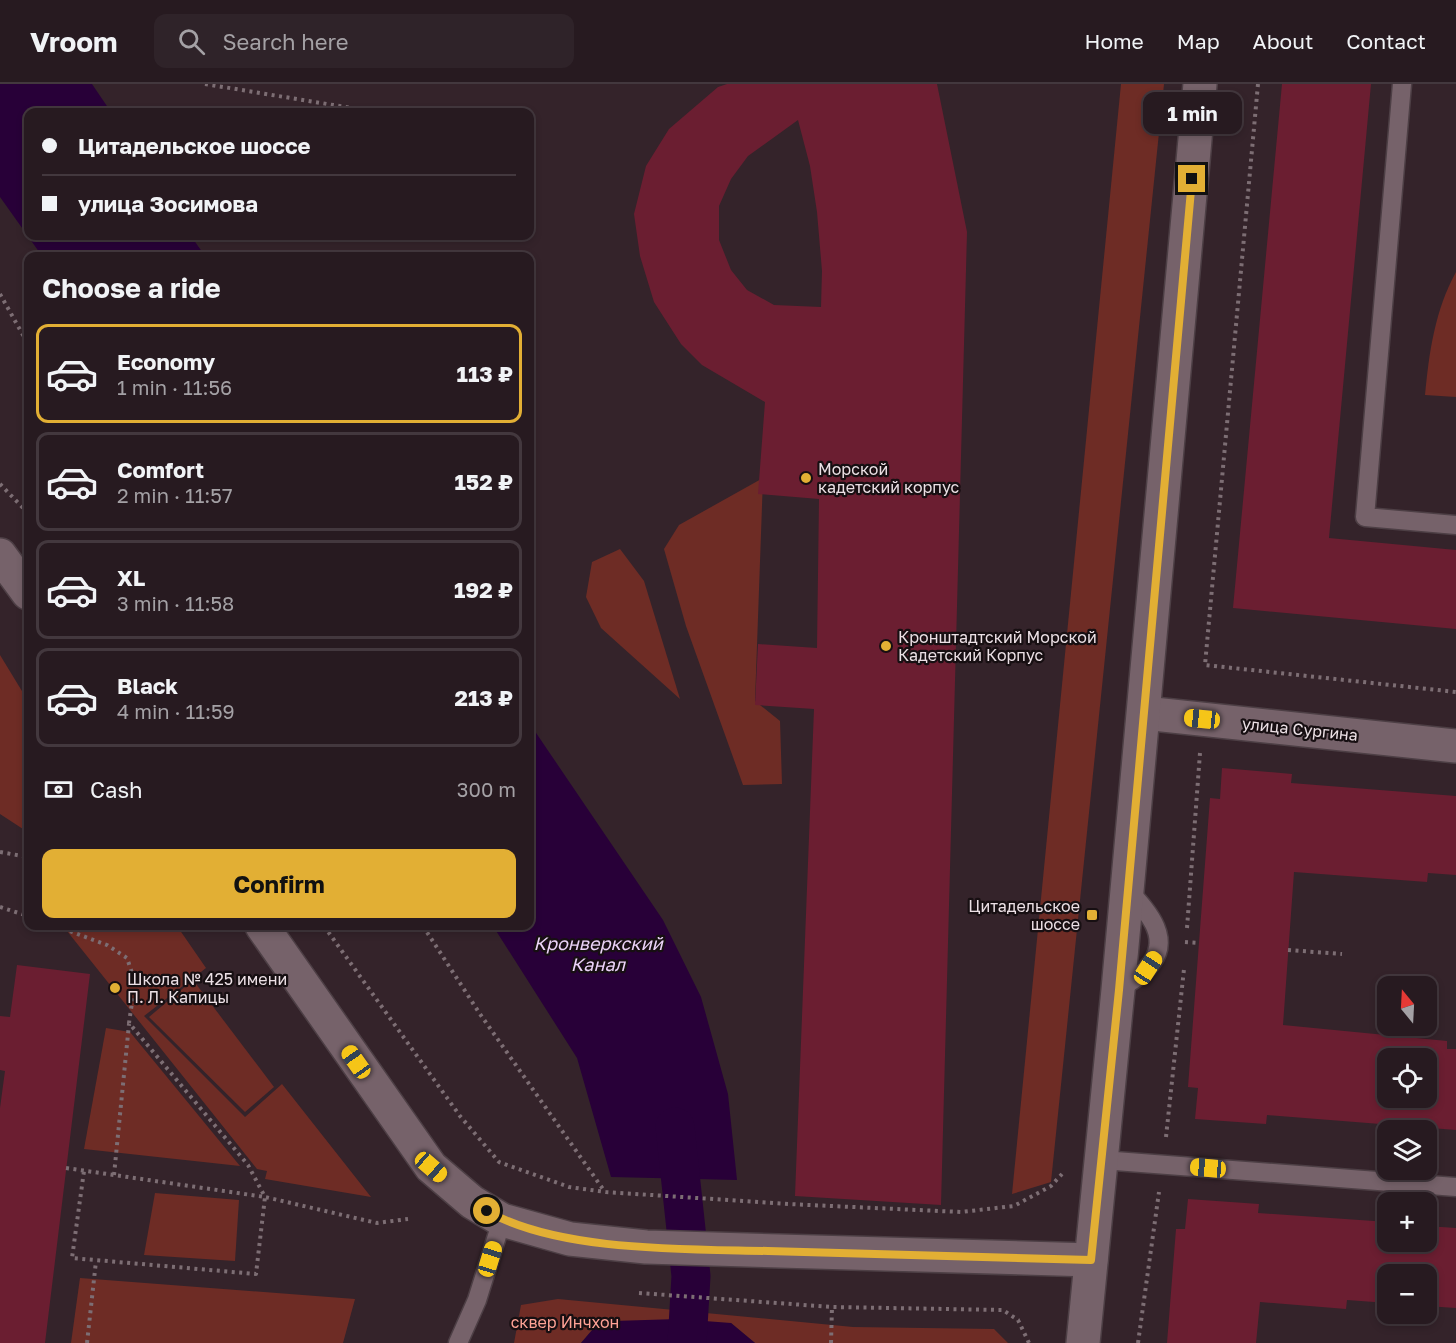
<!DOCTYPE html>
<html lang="en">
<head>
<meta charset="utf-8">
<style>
  body { margin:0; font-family:"Golos Text",sans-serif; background:#2f2329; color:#f1f3f6; height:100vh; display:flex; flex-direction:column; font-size:22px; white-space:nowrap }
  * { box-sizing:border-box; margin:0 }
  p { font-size:20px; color:#a4a1a5 }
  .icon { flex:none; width:33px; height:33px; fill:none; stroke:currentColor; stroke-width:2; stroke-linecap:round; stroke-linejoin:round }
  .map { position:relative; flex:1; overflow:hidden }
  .panel { position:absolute; left:24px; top:168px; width:510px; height:678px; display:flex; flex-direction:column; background:#271a20; border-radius:12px; box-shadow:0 3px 9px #0003,0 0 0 2px #43383e }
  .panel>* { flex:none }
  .hud { position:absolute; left:24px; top:24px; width:510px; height:132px; border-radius:12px; box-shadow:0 3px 9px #0003,0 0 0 2px #43383e; display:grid; align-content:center; height:132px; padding:0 18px; background:#271a20 }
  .needle { width:39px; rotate:342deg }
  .fabs { position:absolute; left:1377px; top:892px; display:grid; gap:12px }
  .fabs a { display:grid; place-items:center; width:60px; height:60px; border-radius:12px; background:#271a20; box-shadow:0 3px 9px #0003,0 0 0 2px #43383e; font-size:30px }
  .end { position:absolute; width:27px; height:27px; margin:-14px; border:8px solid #e2af34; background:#111; box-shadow:0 0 0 3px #111 }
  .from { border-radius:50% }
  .bubble { position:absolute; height:42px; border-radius:12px; background:#271a20; box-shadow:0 3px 9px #0003,0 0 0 2px #43383e; font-size:20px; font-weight:700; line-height:42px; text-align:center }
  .car { position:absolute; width:18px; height:36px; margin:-18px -9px; border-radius:8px; box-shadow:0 0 4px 2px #0007; background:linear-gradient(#f5c518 24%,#345 0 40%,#f5c518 0 76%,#345 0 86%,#f5c518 0) }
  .hud b { display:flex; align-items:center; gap:21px; height:57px; font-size:22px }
  .hud b+b { border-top:2px solid #43383e }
  .hud i { width:15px; height:15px; background:#f1f3f6 }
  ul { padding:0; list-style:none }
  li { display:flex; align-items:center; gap:18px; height:99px; margin:0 12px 9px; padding:0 6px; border:3px solid #43383e; border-radius:12px }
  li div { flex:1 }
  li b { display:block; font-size:22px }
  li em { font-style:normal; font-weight:700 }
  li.current { border-color:#e2af34 }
  li>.icon { width:54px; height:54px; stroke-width:1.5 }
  h2 { padding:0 18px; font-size:27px; line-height:72px }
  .pay { display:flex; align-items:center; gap:15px; height:66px; padding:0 18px; font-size:22px }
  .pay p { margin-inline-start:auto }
  .primary-button { display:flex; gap:12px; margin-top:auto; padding:12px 18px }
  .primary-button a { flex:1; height:69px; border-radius:12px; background:#e2af34; color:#111; font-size:24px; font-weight:700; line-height:69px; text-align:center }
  header { display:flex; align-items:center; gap:36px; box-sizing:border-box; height:84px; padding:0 30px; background:#271a20; border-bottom:2px solid #43383e }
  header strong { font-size:28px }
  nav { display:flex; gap:33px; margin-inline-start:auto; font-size:21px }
  .search { width:420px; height:54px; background:#2f2329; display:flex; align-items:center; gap:15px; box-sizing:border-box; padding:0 21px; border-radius:12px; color:#a4a1a5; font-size:22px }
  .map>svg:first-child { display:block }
  .green { fill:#6e2c25 }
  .water { fill:#280038 }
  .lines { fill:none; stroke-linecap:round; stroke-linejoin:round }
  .canal { stroke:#280038; stroke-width:39 }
  .building { fill:#6b1e31; fill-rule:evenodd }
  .service-casing { stroke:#4d3f45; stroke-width:21 }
  .minor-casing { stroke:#4d3f45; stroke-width:36 }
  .tertiary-casing { stroke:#4d3f45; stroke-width:36 }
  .secondary-casing { stroke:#4d3f45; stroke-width:36 }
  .path { stroke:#7d6e74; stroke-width:4; stroke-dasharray:3 4.5; stroke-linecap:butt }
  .service { stroke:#76626a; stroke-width:18 }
  .minor { stroke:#76626a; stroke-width:33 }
  .tertiary { stroke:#76626a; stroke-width:33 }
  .secondary { stroke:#76626a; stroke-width:33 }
  .route { stroke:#e2af34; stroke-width:8 }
  .poi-dot { fill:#e2af34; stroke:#170f12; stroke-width:2 }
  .labels { text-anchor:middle; stroke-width:4.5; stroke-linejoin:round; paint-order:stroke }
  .poi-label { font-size:16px; fill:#ece0e5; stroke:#170f12; text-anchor:start }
  .street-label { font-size:16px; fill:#ece0e5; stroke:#170f12 }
  .park-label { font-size:16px; fill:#fea295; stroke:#170f12 }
  .water-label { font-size:18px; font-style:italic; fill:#ebd3f8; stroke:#170f12 }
</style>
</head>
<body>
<header>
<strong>Vroom</strong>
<div class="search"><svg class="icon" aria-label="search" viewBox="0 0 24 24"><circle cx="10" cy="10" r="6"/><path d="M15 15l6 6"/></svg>Search here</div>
<nav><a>Home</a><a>Map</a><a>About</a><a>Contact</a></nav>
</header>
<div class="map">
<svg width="1456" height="1259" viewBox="0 0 1456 1259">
  <rect width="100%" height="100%" fill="#34232a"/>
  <g class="green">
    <polygon points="1121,0 1164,0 1051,1098 1012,1110"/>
    <path d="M1456,188V313L1425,311C1429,268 1435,226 1456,188Z"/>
    <polygon points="763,394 755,617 780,637 782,700 743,701 686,542 664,465 679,441"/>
    <polygon points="620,465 644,497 680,615 601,544 586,513 592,478"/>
    <polygon points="0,571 28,617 28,746 23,745 0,730"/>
    <polygon points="63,842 177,842 206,884 144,932 245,1033 282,1000 371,1113 265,1095 267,1087 257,1085"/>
    <polygon points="193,896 274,1003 245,1028 149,933"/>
    <polygon points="106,944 130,948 240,1082 84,1065"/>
    <polygon points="155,1109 239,1116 235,1177 144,1171"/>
    <polygon points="80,1194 355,1215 343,1259 71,1259"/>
    <polygon points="558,1215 853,1243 994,1245 1008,1259 755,1259 731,1239 593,1245 581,1259 514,1259 521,1221"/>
  </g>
  <g class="water">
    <polygon points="0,0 92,0 111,28 28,28 28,152 191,152 205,172 42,172 0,113"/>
    <polygon points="530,640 663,836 701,913 728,1010 737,1096 611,1093 577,974 493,842 530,842"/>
    <polygon points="678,1235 731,1239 755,1259 581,1259 593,1245 613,1237"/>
  </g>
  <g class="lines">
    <polyline class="canal" points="675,1043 691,1192 687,1259"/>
  </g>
  <g class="building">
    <path d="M727,0H937L967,148L941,1121L795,1112L814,625L755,621L758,560L817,564L819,415L758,410L765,318L702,281L681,260L654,218L640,172L634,130L646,82L669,45L718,3ZM798,36L810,82L817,128L822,187L821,223L774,221L747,206L731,186L719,156V122L731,95L748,72Z"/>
    <polygon points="1282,0 1371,0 1329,454 1456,466 1456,545 1233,524"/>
    <path d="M1222,684L1292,690L1291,699L1456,712V791L1428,789L1427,798L1294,788L1283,941L1447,957V965H1456V1046L1267,1031L1266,1040L1195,1035L1198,1004L1188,1003L1210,714L1220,715ZM1388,975H1426V1014H1388Z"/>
    <polygon points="17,881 90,890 45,1259 0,1259 0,1024 5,987 0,986 0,932 10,933"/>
    <polygon points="1188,1115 1259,1120 1258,1129 1388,1138 1388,1158 1426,1158 1426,1142 1456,1144 1456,1224 1426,1222 1426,1191 1388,1191 1388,1219 1347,1216 1346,1225 1260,1218 1256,1259 1167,1259 1176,1145 1185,1145"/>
  </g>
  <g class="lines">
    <defs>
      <g id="service">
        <polyline points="1402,0 1365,433 1456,441"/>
        <path d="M1118,906C1128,899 1141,892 1148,883C1174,855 1147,827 1128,806"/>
        <polyline points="1102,1076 1456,1103"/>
        <polyline points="458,1259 477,1216 502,1136"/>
      </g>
      <polyline id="minor" points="1144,629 1456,662"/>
      <g id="tertiary">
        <polyline points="0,471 28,509"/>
        <polyline points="262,842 431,1083 472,1118 502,1136 570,1155 646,1163 1091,1176"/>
      </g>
      <polyline id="secondary" points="1083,1259 1118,906 1200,0"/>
    </defs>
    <use href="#service" class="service-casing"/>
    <use href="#minor" class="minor-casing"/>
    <use href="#tertiary" class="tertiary-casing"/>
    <use href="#secondary" class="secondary-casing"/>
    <g class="path">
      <polyline points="205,0 376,28"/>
      <polyline points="1258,0 1205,581 1456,608"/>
      <polyline points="0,210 28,260"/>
      <polyline points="0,400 28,429"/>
      <polyline points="0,768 28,773"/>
      <polyline points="0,823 28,832"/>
      <polyline points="56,842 107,861 127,874 135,898 129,939 248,1081 265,1113 377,1139 408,1135"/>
      <polyline points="324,842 460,1032 499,1078 569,1103 606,1108 788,1120 961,1128 1014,1122 1051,1102 1062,1090"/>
      <polyline points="423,842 480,930 605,1108"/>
      <polyline points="1187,844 1200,669"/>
      <polyline points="1185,858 1199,859"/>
      <polyline points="1288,866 1342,870"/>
      <polyline points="1166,1053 1184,885"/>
      <polyline points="66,1084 265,1113 256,1190 72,1174 84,1087"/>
      <polyline points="114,1091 129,940"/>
      <polyline points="639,1209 832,1223 1003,1226 1018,1236 1029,1259"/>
      <polyline points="87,1259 96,1177"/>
      <polyline points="831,1259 832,1223"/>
      <polyline points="1138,1259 1159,1108"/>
    </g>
    <use href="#service" class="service"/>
    <use href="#minor" class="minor"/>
    <use href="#tertiary" class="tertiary"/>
    <use href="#secondary" class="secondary"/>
  </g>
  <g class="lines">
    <path class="route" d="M487,1127C559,1168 686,1165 768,1167C876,1170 984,1172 1091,1176L1119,906L1192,95"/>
  </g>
  <g class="poi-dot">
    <circle cx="806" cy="394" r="6"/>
    <circle cx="886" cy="562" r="6"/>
    <rect x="1086" y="825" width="12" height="12" rx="3"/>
    <circle cx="115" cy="904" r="6"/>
  </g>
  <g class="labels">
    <g class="poi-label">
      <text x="818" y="391">Морской<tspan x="818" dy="18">кадетский корпус</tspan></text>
      <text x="898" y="559">Кронштадтский Морской<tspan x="898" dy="18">Кадетский Корпус</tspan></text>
      <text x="1080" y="828" text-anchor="end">Цитадельское<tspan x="1080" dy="18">шоссе</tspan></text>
      <text x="127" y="901">Школа № 425 имени<tspan x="127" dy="18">П. Л. Капицы</tspan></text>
    </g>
    <g class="street-label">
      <text transform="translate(1300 645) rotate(6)" y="6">улица Сургина</text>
    </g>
    <g class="park-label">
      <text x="565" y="1244">сквер Инчхон</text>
    </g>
    <g class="water-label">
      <text x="598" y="866">Кронверкский<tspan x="598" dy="21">Канал</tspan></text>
    </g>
  </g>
</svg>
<div class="fabs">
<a><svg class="needle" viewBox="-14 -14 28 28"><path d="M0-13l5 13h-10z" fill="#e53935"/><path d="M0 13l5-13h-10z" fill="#a4a1a5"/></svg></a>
<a><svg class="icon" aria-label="locate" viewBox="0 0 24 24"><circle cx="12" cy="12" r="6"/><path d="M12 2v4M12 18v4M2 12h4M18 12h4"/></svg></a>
<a><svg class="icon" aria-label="layers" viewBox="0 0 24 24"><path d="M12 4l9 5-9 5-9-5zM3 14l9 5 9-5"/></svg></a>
<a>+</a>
<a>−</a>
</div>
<i class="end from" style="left:487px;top:1127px"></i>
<i class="end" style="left:1192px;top:95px"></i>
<div class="bubble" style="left:1143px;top:8px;width:99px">1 min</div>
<i class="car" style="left:1202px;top:635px;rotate:276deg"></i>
<i class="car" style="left:1148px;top:884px;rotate:33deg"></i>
<i class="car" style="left:356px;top:978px;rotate:325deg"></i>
<i class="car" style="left:431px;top:1083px;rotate:131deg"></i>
<i class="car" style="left:1208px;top:1084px;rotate:275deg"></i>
<i class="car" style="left:490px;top:1175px;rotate:17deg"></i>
<div class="hud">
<b><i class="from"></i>Цитадельское шоссе</b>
<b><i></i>улица Зосимова</b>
</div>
<section class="panel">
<h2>Choose a ride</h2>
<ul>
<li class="current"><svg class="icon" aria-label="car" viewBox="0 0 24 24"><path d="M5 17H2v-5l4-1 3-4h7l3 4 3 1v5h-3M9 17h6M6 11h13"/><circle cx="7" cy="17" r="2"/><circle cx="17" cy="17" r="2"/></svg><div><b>Economy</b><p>1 min · 11:56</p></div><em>113 ₽</em></li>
<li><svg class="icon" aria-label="car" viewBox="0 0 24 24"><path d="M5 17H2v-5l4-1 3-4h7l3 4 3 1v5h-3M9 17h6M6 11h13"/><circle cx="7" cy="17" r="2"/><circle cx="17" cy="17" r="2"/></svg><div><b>Comfort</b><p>2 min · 11:57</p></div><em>152 ₽</em></li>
<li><svg class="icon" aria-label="car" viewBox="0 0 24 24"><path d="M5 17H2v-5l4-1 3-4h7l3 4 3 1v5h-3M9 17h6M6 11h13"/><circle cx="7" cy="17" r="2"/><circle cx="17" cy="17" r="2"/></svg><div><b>XL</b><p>3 min · 11:58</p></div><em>192 ₽</em></li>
<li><svg class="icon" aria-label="car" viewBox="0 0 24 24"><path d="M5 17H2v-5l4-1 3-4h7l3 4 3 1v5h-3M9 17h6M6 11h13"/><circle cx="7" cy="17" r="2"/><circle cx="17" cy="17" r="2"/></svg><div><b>Black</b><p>4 min · 11:59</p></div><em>213 ₽</em></li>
</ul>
<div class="pay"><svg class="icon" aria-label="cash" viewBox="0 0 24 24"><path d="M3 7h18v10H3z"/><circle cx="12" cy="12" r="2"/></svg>Cash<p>300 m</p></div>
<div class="primary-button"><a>Confirm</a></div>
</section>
</div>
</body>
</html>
